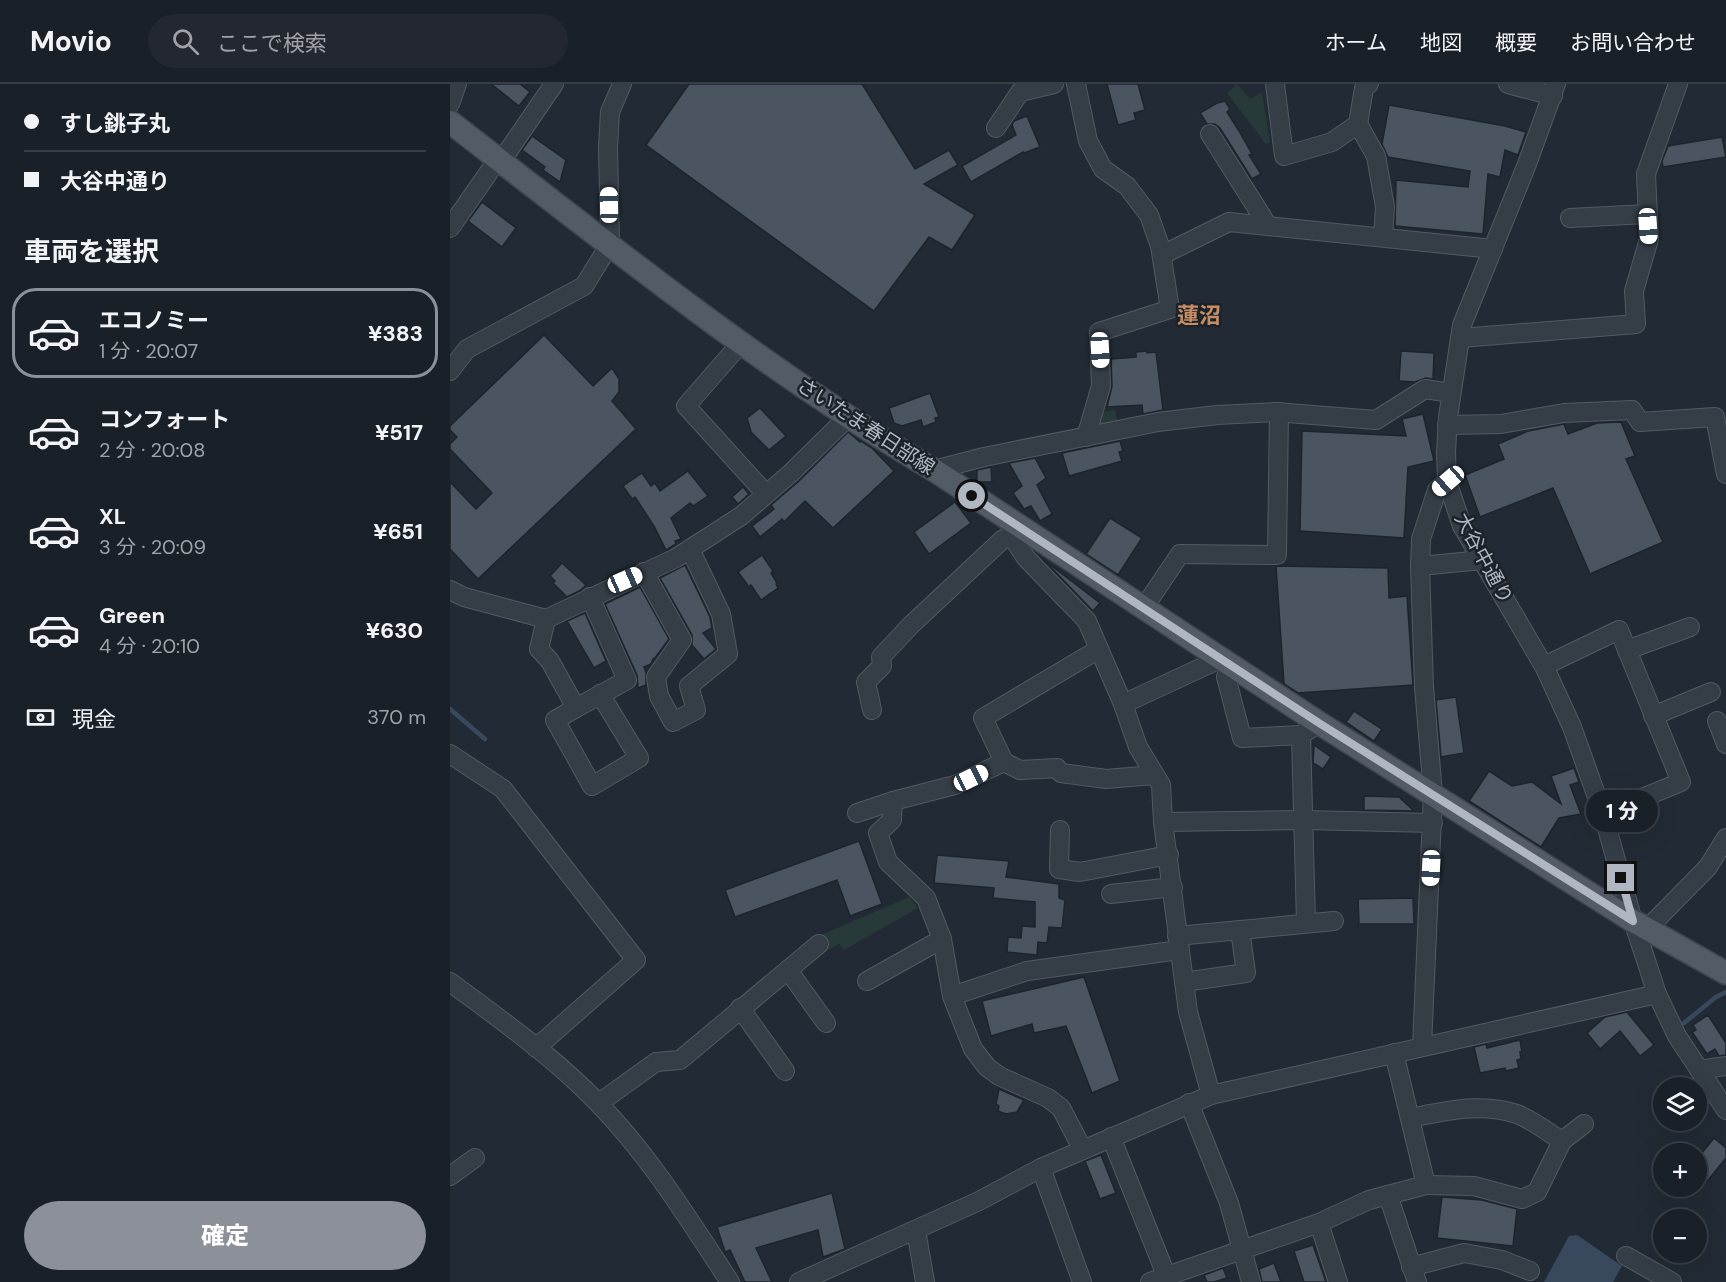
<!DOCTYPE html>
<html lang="ja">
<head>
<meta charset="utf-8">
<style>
  body { margin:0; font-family:"DM Sans","Noto Sans JP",sans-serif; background:#232830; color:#f1f3f6; height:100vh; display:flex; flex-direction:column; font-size:22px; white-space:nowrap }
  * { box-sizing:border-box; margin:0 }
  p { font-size:20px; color:#9fa3a8 }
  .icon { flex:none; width:33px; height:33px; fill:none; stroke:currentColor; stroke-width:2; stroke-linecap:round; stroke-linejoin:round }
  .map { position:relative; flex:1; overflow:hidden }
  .panel { display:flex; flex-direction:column; background:#1a2028; width:450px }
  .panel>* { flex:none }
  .top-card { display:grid; align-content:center; height:132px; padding:0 24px; background:#1a2028 }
  .buttons { position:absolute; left:1203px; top:993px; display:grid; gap:12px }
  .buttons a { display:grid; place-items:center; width:54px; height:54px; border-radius:50%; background:#1a2028; box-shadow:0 6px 24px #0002,0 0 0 2px #383e45; font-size:30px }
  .end { position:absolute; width:27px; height:27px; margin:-14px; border:8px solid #b0b7c2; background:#111; box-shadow:0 0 0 3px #111 }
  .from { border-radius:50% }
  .bubble { position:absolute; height:42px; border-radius:21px; background:#1a2028; box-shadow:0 6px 24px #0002,0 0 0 2px #383e45; font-size:20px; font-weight:800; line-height:42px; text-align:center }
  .car { position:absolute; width:18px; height:36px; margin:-18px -9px; border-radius:8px; box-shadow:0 0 4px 2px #0007; background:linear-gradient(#fff 24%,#345 0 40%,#fff 0 76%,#345 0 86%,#fff 0) }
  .top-card b { display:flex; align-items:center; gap:21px; height:57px; font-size:22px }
  .top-card b+b { border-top:2px solid #383e45 }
  .top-card i { width:15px; height:15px; background:#f1f3f6 }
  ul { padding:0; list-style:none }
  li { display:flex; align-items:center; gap:18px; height:90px; margin:0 12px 9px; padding:0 12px; border:3px solid transparent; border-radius:24px }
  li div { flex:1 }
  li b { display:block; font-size:22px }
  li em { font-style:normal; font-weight:800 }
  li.on { border-color:#8c9099 }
  li>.icon { width:54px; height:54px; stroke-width:1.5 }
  h2 { padding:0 24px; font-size:27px; line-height:72px }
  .pay { display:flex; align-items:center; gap:15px; height:66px; padding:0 24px; font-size:22px }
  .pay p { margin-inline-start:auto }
  .primary-button { display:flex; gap:12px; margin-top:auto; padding:12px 24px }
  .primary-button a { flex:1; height:69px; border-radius:36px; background:#8c9099; color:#fff; font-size:24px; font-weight:800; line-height:69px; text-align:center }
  header { display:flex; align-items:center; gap:36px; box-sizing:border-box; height:84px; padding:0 30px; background:#1a2028; border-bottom:2px solid #383e45 }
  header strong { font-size:28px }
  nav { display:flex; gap:33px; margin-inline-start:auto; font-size:21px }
  .search { width:420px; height:54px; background:#232830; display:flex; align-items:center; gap:15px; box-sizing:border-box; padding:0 21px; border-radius:33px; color:#9fa3a8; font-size:22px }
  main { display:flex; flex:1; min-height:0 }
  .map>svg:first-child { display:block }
  .green { fill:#273938 }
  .water { fill:#39495d }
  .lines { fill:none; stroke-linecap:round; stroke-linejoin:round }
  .stream { stroke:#39495d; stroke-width:4.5 }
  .building { fill:#4a5561; stroke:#1d242c; stroke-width:1.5 }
  .minor-casing { stroke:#535a63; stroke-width:20 }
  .major-casing { stroke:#3f464f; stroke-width:25 }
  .minor { stroke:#353d46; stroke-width:18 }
  .major { stroke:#535c66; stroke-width:22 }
  .route { stroke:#b0b7c2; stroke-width:8 }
  .labels { text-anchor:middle; stroke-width:5; stroke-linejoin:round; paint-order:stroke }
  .street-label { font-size:20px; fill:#b0b7c2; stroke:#1b222a }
  .quarter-label { font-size:22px; font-weight:bold; fill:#c88d65; stroke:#1b222a }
</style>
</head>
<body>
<header>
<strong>Movio</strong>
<div class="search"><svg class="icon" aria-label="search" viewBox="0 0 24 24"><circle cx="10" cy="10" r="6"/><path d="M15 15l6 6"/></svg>ここで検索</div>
<nav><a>ホーム</a><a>地図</a><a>概要</a><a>お問い合わせ</a></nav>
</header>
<main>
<section class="panel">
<div class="top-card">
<b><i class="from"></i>すし銚子丸</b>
<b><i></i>大谷中通り</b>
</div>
<h2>車両を選択</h2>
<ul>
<li class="on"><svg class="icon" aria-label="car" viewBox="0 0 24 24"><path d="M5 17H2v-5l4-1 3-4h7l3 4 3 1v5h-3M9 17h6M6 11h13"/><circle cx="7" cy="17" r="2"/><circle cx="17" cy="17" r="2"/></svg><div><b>エコノミー</b><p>1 分 · 20:07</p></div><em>¥383</em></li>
<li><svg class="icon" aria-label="car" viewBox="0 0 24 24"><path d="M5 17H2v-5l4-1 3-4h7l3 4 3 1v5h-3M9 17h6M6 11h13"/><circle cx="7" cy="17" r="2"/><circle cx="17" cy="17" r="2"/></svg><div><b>コンフォート</b><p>2 分 · 20:08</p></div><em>¥517</em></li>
<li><svg class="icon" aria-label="car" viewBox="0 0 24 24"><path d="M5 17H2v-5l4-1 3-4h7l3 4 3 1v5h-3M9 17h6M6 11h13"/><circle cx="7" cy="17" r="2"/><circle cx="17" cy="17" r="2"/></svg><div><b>XL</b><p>3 分 · 20:09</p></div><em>¥651</em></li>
<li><svg class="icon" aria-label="car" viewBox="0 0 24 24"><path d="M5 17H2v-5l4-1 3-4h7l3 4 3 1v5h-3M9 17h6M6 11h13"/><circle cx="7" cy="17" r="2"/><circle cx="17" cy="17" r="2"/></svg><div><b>Green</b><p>4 分 · 20:10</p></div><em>¥630</em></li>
</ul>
<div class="pay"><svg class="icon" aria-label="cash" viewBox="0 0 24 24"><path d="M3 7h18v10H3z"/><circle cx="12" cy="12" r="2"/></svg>現金<p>370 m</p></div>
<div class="primary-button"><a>確定</a></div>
</section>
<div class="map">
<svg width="1276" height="1198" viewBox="0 0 1276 1198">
  <rect width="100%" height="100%" fill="#222b35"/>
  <g class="green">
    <polygon points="787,0 800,15 812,8 820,58 816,60 777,9"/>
    <polygon points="665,325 668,339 642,347 648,330"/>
    <polygon points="459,813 468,824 394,866 389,860 378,866 369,852"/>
  </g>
  <polygon class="water" points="1127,1151 1172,1182 1163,1198 1094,1198 1119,1152"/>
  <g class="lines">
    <g class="stream">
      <polyline points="0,625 35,655"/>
      <polyline points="1234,939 1266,913 1276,908"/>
    </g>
  </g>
  <g class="building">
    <polygon points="41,0 70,0 80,8 69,22"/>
    <polygon points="239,0 412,0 465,85 499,66 508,81 474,100 525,131 502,166 479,153 424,227 196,61"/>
    <polygon points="657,0 688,0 695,26 684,29 686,36 668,41"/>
    <polygon points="775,17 780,25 777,28 789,47 802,70 799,71 811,90 802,95 770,44 765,40 757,40 750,29 767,19"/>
    <polygon points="939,21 1055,42 1076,48 1068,71 1055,66 1050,93 1038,90 1033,150 945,142 946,96 1018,103 1020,87 938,73 932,60"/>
    <polygon points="577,32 590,63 574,69 573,68 521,98 512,82 566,51 562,41 564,37"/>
    <polygon points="82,52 116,76 110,98 93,86 95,83 72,66"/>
    <polygon points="1272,53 1276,73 1213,83 1212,77 1218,62"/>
    <polygon points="32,118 66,144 52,163 18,137"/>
    <polygon points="94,251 143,302 162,284 169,295 169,308 162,317 186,345 28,495 0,465 0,398 26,425 42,409 0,365 0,360 7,353 0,346 0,342"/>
    <polygon points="697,267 697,269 706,268 713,326 693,330 692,321 657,323 662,302 661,275 686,273 686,268"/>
    <polygon points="951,267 984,269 983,295 976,294 965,298 949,297"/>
    <polygon points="480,309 489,333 485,334 486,338 473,343 471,336 452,342 444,339 439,324"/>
    <polygon points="310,324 336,352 319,366 301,348 297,334"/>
    <polygon points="973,330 984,377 958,383 954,454 850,447 852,347 956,352 952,335"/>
    <polygon points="1171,338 1185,372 1176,375 1213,458 1140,490 1103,404 1030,433 1015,391 1054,375 1048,360 1078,347 1114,340 1118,350 1147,339"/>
    <polygon points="398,348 410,358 411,357 422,364 444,387 383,444 355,417 334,438 332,435 310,453 302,442 324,425 321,421 349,397"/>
    <polygon points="670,357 673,367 669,368 672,377 619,392 612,369"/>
    <polygon points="585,374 596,394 587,401 602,430 590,437 581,422 574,425 563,409 572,402 559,379"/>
    <polygon points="541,383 542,398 527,398 527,386"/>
    <polygon points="238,387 258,412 243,422 240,419 221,434 231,455 225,457 226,460 216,466 204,442 185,413 182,415 173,402 192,389 201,402 205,399 210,407"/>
    <polygon points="293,403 299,410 288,420 282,413"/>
    <polygon points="505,418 521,439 479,470 464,448"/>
    <polygon points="660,434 692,454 668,491 636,470"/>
    <polygon points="312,471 323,487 321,489 327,499 326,500 328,504 311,516 301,501 299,503 288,488"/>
    <polygon points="594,476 650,519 643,527"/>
    <polygon points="112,479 136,501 131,506 117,513 103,499 105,497 100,492"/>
    <polygon points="235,481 260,533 262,544 253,549 266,565 254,575 242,561 242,551 210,494"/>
    <polygon points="826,482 938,484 939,514 957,512 963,601 848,609 834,600"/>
    <polygon points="190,503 219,555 205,574 203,575 201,580 194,583 196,589 196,601 188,604 187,591 155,520"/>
    <polygon points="135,529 156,577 144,584 117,537"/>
    <polygon points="1006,613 1014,669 991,673 986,616"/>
    <polygon points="904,627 932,645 924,657 896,638"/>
    <polygon points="864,661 881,673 873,685 863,679"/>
    <polygon points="1124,684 1129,698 1120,701 1131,730 1109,734 1091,763 1019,717 1039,687 1062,702 1082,698 1111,720 1101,692"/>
    <polygon points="914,712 949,713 964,727 914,726"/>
    <polygon points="409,757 432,820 400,832 387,796 285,833 275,806"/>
    <polygon points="487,771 559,777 556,793 609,800 609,814 615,816 612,844 599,843 597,859 588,858 587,871 557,868 558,853 571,854 572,842 585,843 585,818 543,814 544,804 484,799"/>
    <polygon points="963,814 964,840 909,840 908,815"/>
    <polygon points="634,893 670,997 642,1009 616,942 584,949 582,940 541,952 532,917"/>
    <polygon points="1177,928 1204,961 1190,972 1170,947 1150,965 1137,949 1155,933"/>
    <polygon points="1258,931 1276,959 1276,971 1269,972 1265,965 1257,970 1242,948 1246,946 1243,941"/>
    <polygon points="1070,956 1072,968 1070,968 1071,975 1067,976 1069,984 1056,987 1055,984 1030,989 1024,963 1036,960 1037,964"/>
    <polygon points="549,1005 574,1016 567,1028 556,1030 548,1027 549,1022 546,1020"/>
    <polygon points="1264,1054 1276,1064 1276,1074 1246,1111 1246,1076"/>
    <polygon points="651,1071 666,1109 650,1115 635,1077"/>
    <polygon points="382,1109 395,1165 373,1173 368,1146 306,1164 322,1198 295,1198 280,1166 275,1168 267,1143"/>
    <polygon points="992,1113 1032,1116 1067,1125 1063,1162 987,1154"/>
    <polygon points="863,1161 876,1198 854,1198 844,1167"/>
    <polygon points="824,1179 831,1198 812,1198 809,1185"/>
    <polygon points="773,1184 777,1194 764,1198 757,1198 754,1191"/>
  </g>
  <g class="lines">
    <defs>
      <g id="minor">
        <polyline points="626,0 638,57 653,85 677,102 699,131 710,162 720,225 649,248 651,302 636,353"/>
        <polyline points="825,0 834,72 882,58 908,40 914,4 919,0"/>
        <polyline points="1058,0 1103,12"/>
        <polyline points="1106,0 1077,80 1012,241 998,333 996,368 997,397 1012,442 1095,584 1122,643 1153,730 1183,837 1207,910 1227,952 1276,1026"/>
        <polyline points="0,20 7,0"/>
        <polyline points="908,40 926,72 935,123 933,153"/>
        <polyline points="546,44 570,8 604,0"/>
        <polyline points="760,50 818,142"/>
        <polyline points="1120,134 1197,130"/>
        <polyline points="0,144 48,75 56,70 104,0"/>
        <polyline points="712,171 779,138 1043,165"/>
        <polyline points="1010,254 1186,240 1184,207 1199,155 1196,90 1228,0"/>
        <polyline points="291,259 236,322 316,410"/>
        <polyline points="0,287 17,265 134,202 160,160 158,63 160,28 172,0"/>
        <polyline points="997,341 1051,340 1114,329 1182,326 1190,338 1265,333 1276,390"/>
        <polyline points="484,386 534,373 708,338 767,331 825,328 926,336 975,305 1001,309"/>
        <polyline points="970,482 1032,476"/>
        <polyline points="194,488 232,556 206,593 209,612 223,638 246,626 239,602 278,570 271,530 240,465"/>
        <polyline points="0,506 14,513 96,535 226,474 291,432 341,389 399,332"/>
        <polyline points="693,525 730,470 827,471 829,328"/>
        <polyline points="96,535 89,565 100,577 126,624 177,596 140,513"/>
        <polyline points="649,565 673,620 688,663 711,701 713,738 738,928 761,1011"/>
        <polyline points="1177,566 1240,543"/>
        <polyline points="781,581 776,593 792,654 851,651"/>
        <polyline points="1094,582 1169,546 1231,698 1153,730"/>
        <polyline points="673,620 770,575"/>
        <polyline points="126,624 105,636 142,702 189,674 150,610"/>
        <polyline points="422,626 416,598 432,582 431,573 461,541 552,456 561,451"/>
        <polyline points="1203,632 1261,608"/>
        <polyline points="1267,637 1276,660"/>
        <polyline points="0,670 53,705 186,876 86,964"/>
        <polyline points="554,678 570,686 607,684 611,689 656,695 704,691"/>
        <polyline points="443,717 442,736 428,749 438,778 476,814 492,855 502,912 523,965 537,983 549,992 598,1014 611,1024 633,1066"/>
        <polyline points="407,729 443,717 505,701 554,678 533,634 649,565 637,537 576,474 561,451 567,442"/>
        <polyline points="713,738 854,736 983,739"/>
        <polyline points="610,746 609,785 630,788 719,771"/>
        <polyline points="661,810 723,803"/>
        <polyline points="856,839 851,651 869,639"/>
        <polyline points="1197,845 1258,783 1276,754"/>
        <polyline points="727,852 884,837"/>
        <polyline points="338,886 376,939"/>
        <polyline points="417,897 492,855"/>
        <path d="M0,898C51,936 104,973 148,1019C200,1072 239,1136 280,1198"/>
        <polyline points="734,898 796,889 790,846"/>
        <polyline points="502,912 577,887 729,866"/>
        <polyline points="290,924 335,987"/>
        <polyline points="972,963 983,710 974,603 970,482 971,455 987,406 997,397"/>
        <polyline points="1249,986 1276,982"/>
        <polyline points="149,1019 206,978 230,976 369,860"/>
        <polyline points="739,1019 779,1119 801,1198"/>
        <path d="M960,1034C996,1027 1031,1018 1067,1030C1082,1036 1098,1048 1112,1057"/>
        <polyline points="661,1053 716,1191"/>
        <polyline points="591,1084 632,1198"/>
        <polyline points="0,1092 25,1074"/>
        <polyline points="976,1101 1024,1102 1072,1115 1087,1108 1112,1057 1134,1040"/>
        <polyline points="938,1111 967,1198"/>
        <polyline points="869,1139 888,1198"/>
        <polyline points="466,1146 475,1198"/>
        <polyline points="1176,1172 1222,1198"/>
        <polyline points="961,1183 1014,1169 1052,1176 1080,1187"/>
        <polyline points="349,1198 527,1118 591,1084 761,1011 1207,910"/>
        <polyline points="700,1198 869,1139 919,1116 976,1101 944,969"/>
      </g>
      <path id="major" d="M0,38C157,159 313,285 484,386L869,639L1183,837L1276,889"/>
    </defs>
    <use href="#minor" class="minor-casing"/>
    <use href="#major" class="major-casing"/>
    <use href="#minor" class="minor"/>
    <use href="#major" class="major"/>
  </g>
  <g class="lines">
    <polyline class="route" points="522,412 869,639 1183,837 1171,794"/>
  </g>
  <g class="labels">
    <g class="street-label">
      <text transform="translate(416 342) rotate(33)" y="7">さいたま春日部線</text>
      <text transform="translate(1034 474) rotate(62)" y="7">大谷中通り</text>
    </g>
    <g class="quarter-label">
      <text x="749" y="239">蓮沼</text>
    </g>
  </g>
</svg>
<div class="buttons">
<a><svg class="icon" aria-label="layers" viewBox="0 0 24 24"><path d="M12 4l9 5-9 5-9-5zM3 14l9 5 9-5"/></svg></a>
<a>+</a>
<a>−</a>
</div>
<i class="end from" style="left:522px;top:412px"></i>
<i class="end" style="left:1171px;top:794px"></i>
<div class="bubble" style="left:1136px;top:706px;width:72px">1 分</div>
<i class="car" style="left:159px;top:121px;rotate:359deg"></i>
<i class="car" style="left:1198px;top:142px;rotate:176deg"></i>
<i class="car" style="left:650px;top:266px;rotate:177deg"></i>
<i class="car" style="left:998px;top:397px;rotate:229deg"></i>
<i class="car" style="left:175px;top:496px;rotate:66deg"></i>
<i class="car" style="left:521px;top:694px;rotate:64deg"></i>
<i class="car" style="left:981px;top:784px;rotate:183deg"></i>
</div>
</main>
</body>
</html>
